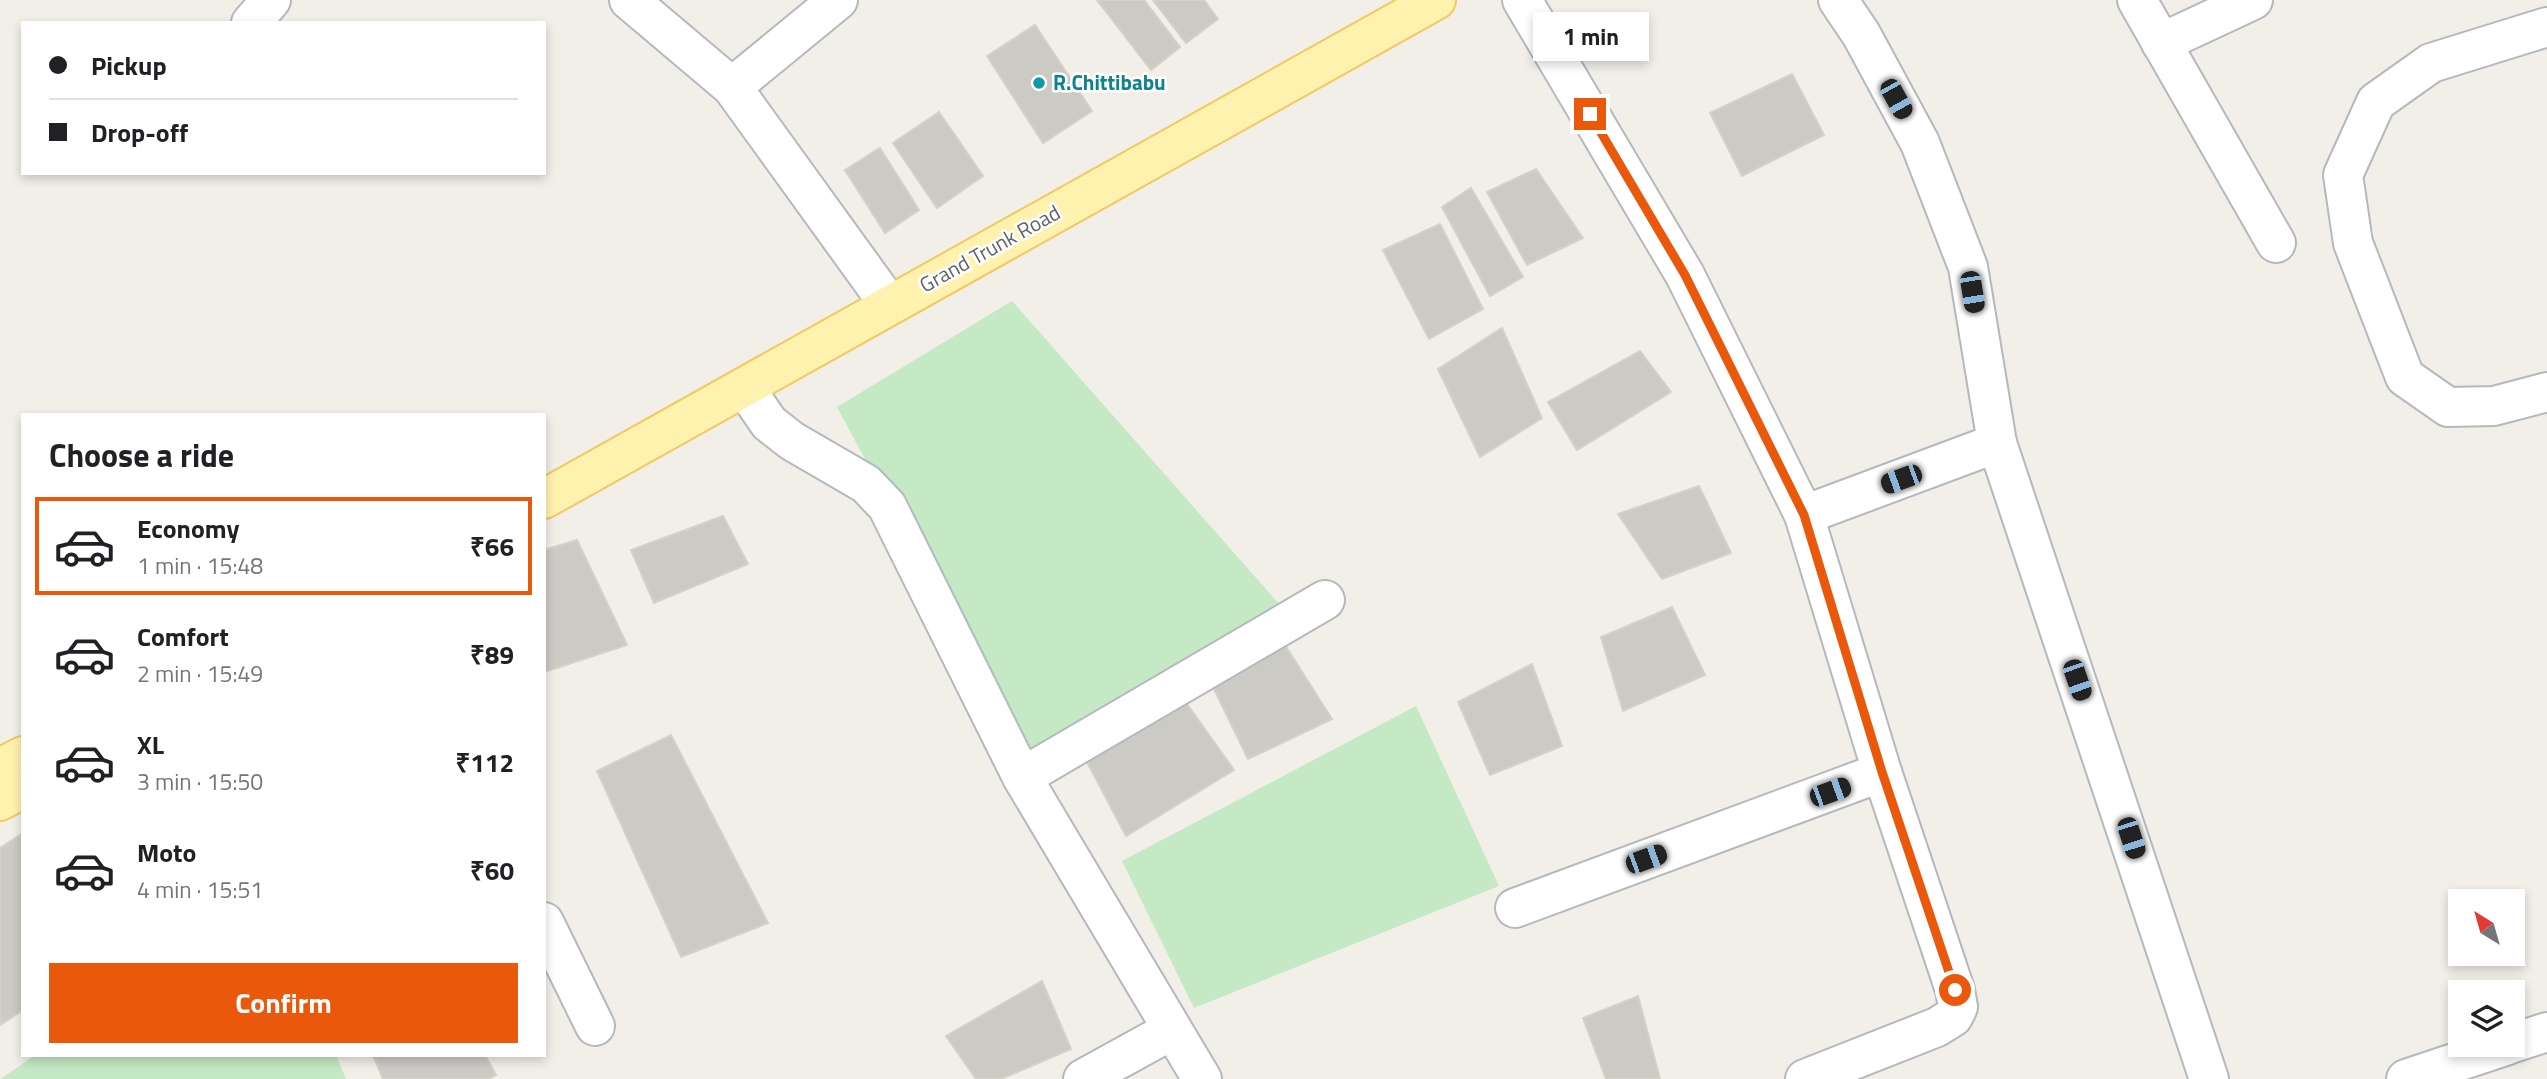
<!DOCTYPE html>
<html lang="en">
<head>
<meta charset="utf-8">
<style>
  body { margin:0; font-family:"Titillium Web",sans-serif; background:#f2f2f2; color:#202124; height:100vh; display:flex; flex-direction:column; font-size:26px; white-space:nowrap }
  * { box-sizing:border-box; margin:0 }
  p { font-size:23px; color:#757577 }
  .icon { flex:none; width:38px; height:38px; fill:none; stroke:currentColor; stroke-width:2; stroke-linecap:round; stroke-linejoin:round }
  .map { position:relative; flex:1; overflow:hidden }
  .side { position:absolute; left:21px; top:413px; width:525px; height:644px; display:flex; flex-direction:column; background:#fff; border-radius:0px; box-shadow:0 4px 10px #0003 }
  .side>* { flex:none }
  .guide { position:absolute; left:21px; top:21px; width:525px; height:154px; border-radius:0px; box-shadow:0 4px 10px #0003; display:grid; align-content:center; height:154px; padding:0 28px; background:#fff }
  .needle { width:46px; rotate:323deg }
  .controls { position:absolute; left:2448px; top:889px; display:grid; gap:14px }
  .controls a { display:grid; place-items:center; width:77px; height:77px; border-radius:0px; background:#fff; box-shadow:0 4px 10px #0003; font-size:35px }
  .end { position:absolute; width:32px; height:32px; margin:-16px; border:9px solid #ea580c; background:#fff; box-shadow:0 0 0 4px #fff }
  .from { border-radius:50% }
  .bubble { position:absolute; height:49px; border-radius:0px; background:#fff; box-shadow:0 4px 10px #0003; font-size:23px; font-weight:700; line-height:49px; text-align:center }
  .car { position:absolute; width:21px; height:42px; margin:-21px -10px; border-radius:9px; box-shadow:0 0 5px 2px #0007; background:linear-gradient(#222 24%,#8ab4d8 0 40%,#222 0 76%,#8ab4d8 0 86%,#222 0) }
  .guide b { display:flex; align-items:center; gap:24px; height:66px; font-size:26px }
  .guide b+b { border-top:2px solid #e0e0e0 }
  .guide i { width:18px; height:18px; background:#202124 }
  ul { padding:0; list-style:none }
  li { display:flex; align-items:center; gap:21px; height:98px; margin:0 14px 10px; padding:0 14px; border:4px solid transparent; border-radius:0px }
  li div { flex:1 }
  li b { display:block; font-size:26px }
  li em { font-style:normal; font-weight:700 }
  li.active { border-color:#ea580c }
  li>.icon { width:63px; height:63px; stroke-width:1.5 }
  h2 { padding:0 28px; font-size:32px; line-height:84px }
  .button { display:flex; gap:14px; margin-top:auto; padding:14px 28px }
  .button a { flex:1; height:80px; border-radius:0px; background:#ea580c; color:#fff; font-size:28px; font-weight:700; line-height:80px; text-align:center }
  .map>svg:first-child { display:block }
  .green { fill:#c5e8c5 }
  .building { fill:#cccac5; stroke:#d6d1c6; stroke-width:2 }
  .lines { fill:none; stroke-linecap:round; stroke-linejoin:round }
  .minor-casing { stroke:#b5b8bc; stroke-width:42 }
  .major-casing { stroke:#f2c960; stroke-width:42 }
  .minor { stroke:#fff; stroke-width:38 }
  .major { stroke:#fff2af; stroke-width:38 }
  .route { stroke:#ea580c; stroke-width:9 }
  .culture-dot { fill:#0f9aa8; stroke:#fff; stroke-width:2.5 }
  .labels { text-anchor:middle; stroke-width:5; stroke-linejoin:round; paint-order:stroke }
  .culture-label { font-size:21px; font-weight:bold; fill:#0d838f; stroke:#fff; text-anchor:start }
  .street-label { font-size:21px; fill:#5f6368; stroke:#fff }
</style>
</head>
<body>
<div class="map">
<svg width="2547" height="1079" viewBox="0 0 2547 1079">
  <rect width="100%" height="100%" fill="#f1efe8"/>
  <g class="green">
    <polygon points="1012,301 1279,604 1024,755 837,407"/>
    <polygon points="1416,706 1499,886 1194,1008 1122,861"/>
    <polygon points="36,1055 336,1055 346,1079 0,1079"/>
  </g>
  <g class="building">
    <polygon points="1097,0 1144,0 1180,47 1151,70"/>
    <polygon points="1153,0 1204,0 1218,19 1186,43"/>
    <polygon points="1035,25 1092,111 1043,143 987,56"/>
    <polygon points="1792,74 1824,135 1742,176 1710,113"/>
    <polygon points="939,112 983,176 937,208 893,143"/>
    <polygon points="880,148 919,210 885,233 845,170"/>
    <polygon points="1536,169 1583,238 1527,265 1487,192"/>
    <polygon points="1471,188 1523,277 1490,296 1442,207"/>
    <polygon points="1440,224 1483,309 1429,339 1383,250"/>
    <polygon points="1502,328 1542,418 1480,457 1438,369"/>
    <polygon points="1640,351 1671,392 1577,450 1548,402"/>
    <polygon points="1699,486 1731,553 1662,579 1618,514"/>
    <polygon points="723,516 748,564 654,603 631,550"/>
    <polygon points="577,540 627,645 544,672 544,550"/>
    <polygon points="1672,607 1705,675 1623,711 1601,637"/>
    <polygon points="1285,645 1332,719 1248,759 1210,681"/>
    <polygon points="1532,664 1562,746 1490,775 1458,702"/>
    <polygon points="1187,704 1234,770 1126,836 1087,762"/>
    <polygon points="671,735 768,923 681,957 597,771"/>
    <polygon points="23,833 23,1010 0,1025 0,848"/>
    <polygon points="1042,981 1071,1049 1001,1079 976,1079 946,1036"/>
    <polygon points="1638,996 1660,1079 1606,1079 1583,1018"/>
    <polygon points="373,1055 485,1055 496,1075 488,1079 383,1079"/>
  </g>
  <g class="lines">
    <defs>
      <g id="minor">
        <polyline points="629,0 732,87 878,289"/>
        <polyline points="1522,0 1685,275 1804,515 1882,772 1955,990 1958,1007 1953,1017 1937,1027 1805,1079"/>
        <polyline points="1838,0 1861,34 1920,143 1968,267 1997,443"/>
        <polyline points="2137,0 2276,243"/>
        <polyline points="251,23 271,0"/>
        <polyline points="2547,27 2431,63 2376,102 2343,175 2353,243 2405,377 2448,407 2494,406 2547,392"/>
        <polyline points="2161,43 2253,0"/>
        <polyline points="732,87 838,0"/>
        <polyline points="745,388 769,423 792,441 866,484 887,506 1022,777 1202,1079"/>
        <polyline points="1804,515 1997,443 2209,1079"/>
        <polyline points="1022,777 1325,600"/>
        <polyline points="1515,908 1882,772"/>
        <polyline points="544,922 595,1026"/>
        <polyline points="2513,1043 2547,1032"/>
        <polyline points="1083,1079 1172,1030"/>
        <polyline points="2406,1079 2508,1045"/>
      </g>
      <g id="major">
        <polyline points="544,499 1436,0"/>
        <polyline points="0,768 23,756"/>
        <polyline points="0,801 23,789"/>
      </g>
    </defs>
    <use href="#minor" class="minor-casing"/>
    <use href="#major" class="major-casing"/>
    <use href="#minor" class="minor"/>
    <use href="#major" class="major"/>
  </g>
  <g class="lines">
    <polyline class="route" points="1590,114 1685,275 1804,515 1882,772 1955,990"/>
  </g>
  <circle class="culture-dot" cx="1039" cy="83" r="7"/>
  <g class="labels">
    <g class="culture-label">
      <text x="1053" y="90">R.Chittibabu</text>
    </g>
    <g class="street-label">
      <text transform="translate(990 249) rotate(-29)" y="7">Grand Trunk Road</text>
    </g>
  </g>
</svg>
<div class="controls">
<a><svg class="needle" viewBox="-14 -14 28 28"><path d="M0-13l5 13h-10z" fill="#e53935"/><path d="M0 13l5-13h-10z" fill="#757577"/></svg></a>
<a><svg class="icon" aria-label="layers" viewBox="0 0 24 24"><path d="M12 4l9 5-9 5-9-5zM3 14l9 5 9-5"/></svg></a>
</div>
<i class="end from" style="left:1955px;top:990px"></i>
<i class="end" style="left:1590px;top:114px"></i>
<div class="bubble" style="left:1533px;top:12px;width:116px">1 min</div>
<i class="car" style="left:1896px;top:99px;rotate:151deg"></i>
<i class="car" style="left:1972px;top:292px;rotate:171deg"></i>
<i class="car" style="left:1901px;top:479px;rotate:250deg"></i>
<i class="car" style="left:2077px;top:680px;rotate:161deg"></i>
<i class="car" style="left:1830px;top:792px;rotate:70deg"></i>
<i class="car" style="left:2131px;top:838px;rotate:162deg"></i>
<i class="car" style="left:1646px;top:859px;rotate:70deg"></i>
<div class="guide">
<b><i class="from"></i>Pickup</b>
<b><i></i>Drop-off</b>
</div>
<section class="side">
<h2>Choose a ride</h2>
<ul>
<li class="active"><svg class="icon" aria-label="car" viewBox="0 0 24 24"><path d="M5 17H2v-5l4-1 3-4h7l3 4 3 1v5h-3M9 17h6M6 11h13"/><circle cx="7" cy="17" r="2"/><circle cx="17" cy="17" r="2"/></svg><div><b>Economy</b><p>1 min · 15:48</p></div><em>₹66</em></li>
<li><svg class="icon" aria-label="car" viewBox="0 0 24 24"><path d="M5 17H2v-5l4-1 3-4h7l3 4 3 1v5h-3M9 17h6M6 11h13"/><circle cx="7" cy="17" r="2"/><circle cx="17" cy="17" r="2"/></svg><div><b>Comfort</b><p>2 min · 15:49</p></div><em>₹89</em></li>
<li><svg class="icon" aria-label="car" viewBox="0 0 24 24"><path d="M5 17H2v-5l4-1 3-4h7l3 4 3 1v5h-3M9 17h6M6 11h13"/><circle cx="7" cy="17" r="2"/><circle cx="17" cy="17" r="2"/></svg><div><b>XL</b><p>3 min · 15:50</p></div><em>₹112</em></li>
<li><svg class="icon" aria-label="car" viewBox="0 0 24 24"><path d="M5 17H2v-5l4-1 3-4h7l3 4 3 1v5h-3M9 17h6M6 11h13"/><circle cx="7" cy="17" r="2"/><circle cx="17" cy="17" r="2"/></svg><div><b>Moto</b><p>4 min · 15:51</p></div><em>₹60</em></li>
</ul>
<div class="button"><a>Confirm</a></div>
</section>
</div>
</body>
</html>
